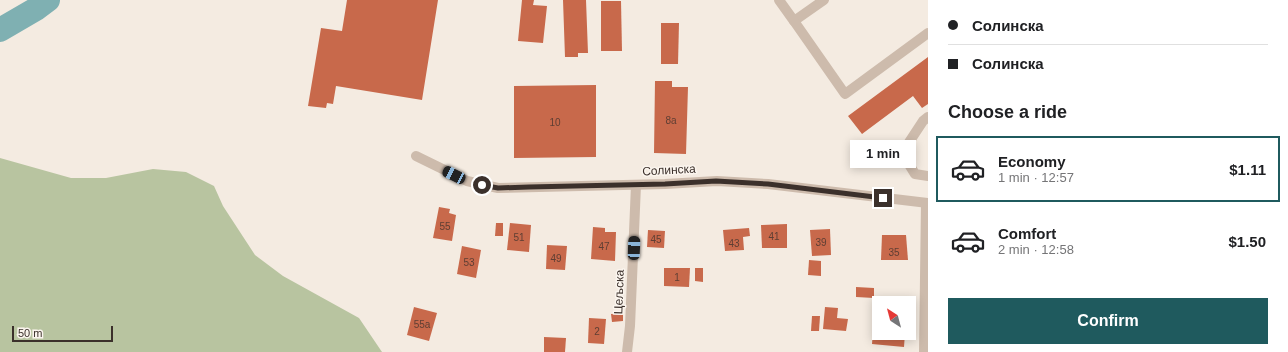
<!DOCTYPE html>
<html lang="en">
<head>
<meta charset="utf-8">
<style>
  body { margin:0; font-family:Helvetica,sans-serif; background:#f2f2f2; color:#202124; height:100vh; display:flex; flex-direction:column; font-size:15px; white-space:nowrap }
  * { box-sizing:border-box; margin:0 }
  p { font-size:13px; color:#757577 }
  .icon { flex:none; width:22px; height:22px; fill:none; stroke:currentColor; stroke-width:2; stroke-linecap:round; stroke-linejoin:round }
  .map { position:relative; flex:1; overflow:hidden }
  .drawer { display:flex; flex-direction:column; background:#fff; width:360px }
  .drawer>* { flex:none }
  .guide { display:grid; align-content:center; height:88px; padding:0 20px; background:#fff }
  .needle { width:26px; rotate:324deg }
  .buttons { position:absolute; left:872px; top:296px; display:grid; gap:8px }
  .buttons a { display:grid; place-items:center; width:44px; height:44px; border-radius:0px; background:#fff; box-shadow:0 2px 10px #0003; font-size:20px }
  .scale { position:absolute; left:12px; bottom:10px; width:101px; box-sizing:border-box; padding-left:4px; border:2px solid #3b302b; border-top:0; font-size:11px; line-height:14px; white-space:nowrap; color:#3b302b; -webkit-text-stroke:3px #fbf5ee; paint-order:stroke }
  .end { position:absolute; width:18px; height:18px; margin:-9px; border:5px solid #3b302b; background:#fff; box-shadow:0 0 0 2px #fff }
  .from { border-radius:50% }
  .bubble { position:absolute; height:28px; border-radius:0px; background:#fff; box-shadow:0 2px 10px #0003; font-size:13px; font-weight:600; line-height:28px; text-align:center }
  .car { position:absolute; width:12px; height:24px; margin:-12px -6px; border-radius:5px; box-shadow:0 0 3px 1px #0007; background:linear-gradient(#222 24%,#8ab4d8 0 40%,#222 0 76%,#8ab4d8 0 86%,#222 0) }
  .guide b { display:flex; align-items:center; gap:14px; height:38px; font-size:15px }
  .guide b+b { border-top:1px solid #e0e0e0 }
  .guide i { width:10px; height:10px; background:#202124 }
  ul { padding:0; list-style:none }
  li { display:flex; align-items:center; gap:12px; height:66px; margin:0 8px 6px; padding:0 12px; border:2px solid transparent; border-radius:0px }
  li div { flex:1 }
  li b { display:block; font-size:15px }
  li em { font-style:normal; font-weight:600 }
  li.selected { border-color:#1f5a5e }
  li>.icon { width:36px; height:36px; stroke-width:1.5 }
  h2 { padding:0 20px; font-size:18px; line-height:48px }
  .cta { display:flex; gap:8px; margin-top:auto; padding:8px 20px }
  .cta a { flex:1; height:46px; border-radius:0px; background:#1f5a5e; color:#fff; font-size:16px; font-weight:600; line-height:46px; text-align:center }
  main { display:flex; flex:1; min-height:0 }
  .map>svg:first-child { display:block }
  .green { fill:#b8c4a0 }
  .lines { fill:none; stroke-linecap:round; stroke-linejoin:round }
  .river { stroke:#7fb0b2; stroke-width:24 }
  .building { fill:#c8694b }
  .minor { stroke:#cdbbac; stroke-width:10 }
  .route { stroke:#3b302b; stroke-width:5 }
  .labels { text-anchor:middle; stroke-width:3; stroke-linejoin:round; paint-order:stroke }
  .number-label { font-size:10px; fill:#5e3e33 }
  .street-label { font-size:12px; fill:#3b302b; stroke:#fbf5ee }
</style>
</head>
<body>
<main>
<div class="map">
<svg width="928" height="352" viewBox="0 0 928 352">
  <rect width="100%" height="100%" fill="#f4ebe1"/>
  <polygon class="green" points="0,158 71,178 106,178 153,169 186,172 214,186 223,206 255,255 283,276 359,318 382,352 0,352"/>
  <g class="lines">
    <polyline class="river" points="0,30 36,9 48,0"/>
  </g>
  <g class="building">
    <polygon points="347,0 438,0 422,100 336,86 333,104 327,103 326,108 308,106 321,28 342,31"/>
    <polygon points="522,0 534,0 533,5 547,6 543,43 518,41"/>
    <polygon points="563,0 586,0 588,53 578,53 578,57 565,57"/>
    <polygon points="601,1 621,1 622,51 601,51"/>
    <polygon points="661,23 679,23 678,64 661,64"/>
    <polygon points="928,57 928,104 922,108 913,96 862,134 848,116"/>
    <polygon points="655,81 672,81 672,87 688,87 686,154 654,153"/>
    <polygon points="596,85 596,157 514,158 514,86"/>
    <polygon points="439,207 450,209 449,213 456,215 452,241 433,238"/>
    <polygon points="496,223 503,223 503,236 495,236"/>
    <polygon points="510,223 531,225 529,252 507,250"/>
    <polygon points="787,224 787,248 762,248 761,225"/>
    <polygon points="593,227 605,228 605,232 616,232 615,261 591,259"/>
    <polygon points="749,228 750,236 743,237 744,250 725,251 723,230"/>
    <polygon points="830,229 831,255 812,256 810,230"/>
    <polygon points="648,230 665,231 664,248 647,247"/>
    <polygon points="882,235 906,235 908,260 881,260"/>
    <polygon points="547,245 567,246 565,270 546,269"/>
    <polygon points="462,246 481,250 476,278 457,274"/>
    <polygon points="809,260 821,261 821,276 808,275"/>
    <polygon points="664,268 690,268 689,287 664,286"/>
    <polygon points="695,268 703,268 703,282 695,281"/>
    <polygon points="856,287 874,288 874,298 856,297"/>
    <polygon points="414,307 437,313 429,341 407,335"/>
    <polygon points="825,307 838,308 837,318 848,319 846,331 823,329"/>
    <polygon points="623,313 623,321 612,322 611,314"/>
    <polygon points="812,316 820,316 819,331 811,331"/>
    <polygon points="589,318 606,319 604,344 588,343"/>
    <polygon points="874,318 879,319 879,333 905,333 904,347 872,344"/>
    <polygon points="544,337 566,338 565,352 544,352"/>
  </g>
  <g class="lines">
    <g class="minor">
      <polyline points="779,0 794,21 824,0"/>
      <polyline points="794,21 845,94 928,33"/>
      <polyline points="928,117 923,121 902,153 915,174 928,176"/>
      <polyline points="416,156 467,181 498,188 665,184 717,181 768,184 928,203"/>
      <polyline points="627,352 630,326 636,185"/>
      <polyline points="924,352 926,203"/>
    </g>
  </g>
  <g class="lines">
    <polyline class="route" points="482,185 498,188 529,187 665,184 716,181 768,184 883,198"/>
  </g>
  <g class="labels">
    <g class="number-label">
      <text x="671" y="124">8a</text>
      <text x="555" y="126">10</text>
      <text x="445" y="230">55</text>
      <text x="774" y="240">41</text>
      <text x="519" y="241">51</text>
      <text x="656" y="243">45</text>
      <text x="821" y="246">39</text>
      <text x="734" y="247">43</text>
      <text x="604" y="250">47</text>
      <text x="894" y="256">35</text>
      <text x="556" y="262">49</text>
      <text x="469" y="266">53</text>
      <text x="677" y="281">1</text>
      <text x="422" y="328">55a</text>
      <text x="597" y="335">2</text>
    </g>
    <g class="street-label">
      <text transform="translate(669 170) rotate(-3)" y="4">Солинска</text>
      <text transform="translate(619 292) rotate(-88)" y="4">Цељска</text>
    </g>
  </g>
</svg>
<div class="buttons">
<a><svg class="needle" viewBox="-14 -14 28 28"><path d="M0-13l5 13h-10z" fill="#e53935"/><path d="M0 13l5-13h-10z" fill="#757577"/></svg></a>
</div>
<div class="scale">50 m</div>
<i class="end from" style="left:482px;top:185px"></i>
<i class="end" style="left:883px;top:198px"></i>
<div class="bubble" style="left:850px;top:140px;width:66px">1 min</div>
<i class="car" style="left:454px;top:175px;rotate:296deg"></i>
<i class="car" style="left:634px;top:248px;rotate:2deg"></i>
</div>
<section class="drawer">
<div class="guide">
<b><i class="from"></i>Солинска</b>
<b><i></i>Солинска</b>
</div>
<h2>Choose a ride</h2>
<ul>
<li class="selected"><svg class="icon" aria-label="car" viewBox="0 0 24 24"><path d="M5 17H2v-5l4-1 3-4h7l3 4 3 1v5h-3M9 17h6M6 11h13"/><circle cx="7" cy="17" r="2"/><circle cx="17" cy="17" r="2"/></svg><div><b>Economy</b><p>1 min · 12:57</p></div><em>$1.11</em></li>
<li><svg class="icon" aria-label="car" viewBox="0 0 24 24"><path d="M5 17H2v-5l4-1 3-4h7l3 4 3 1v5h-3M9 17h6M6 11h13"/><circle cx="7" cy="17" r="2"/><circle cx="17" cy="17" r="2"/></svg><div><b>Comfort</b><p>2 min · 12:58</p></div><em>$1.50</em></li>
</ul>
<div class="cta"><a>Confirm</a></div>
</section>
</main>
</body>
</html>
